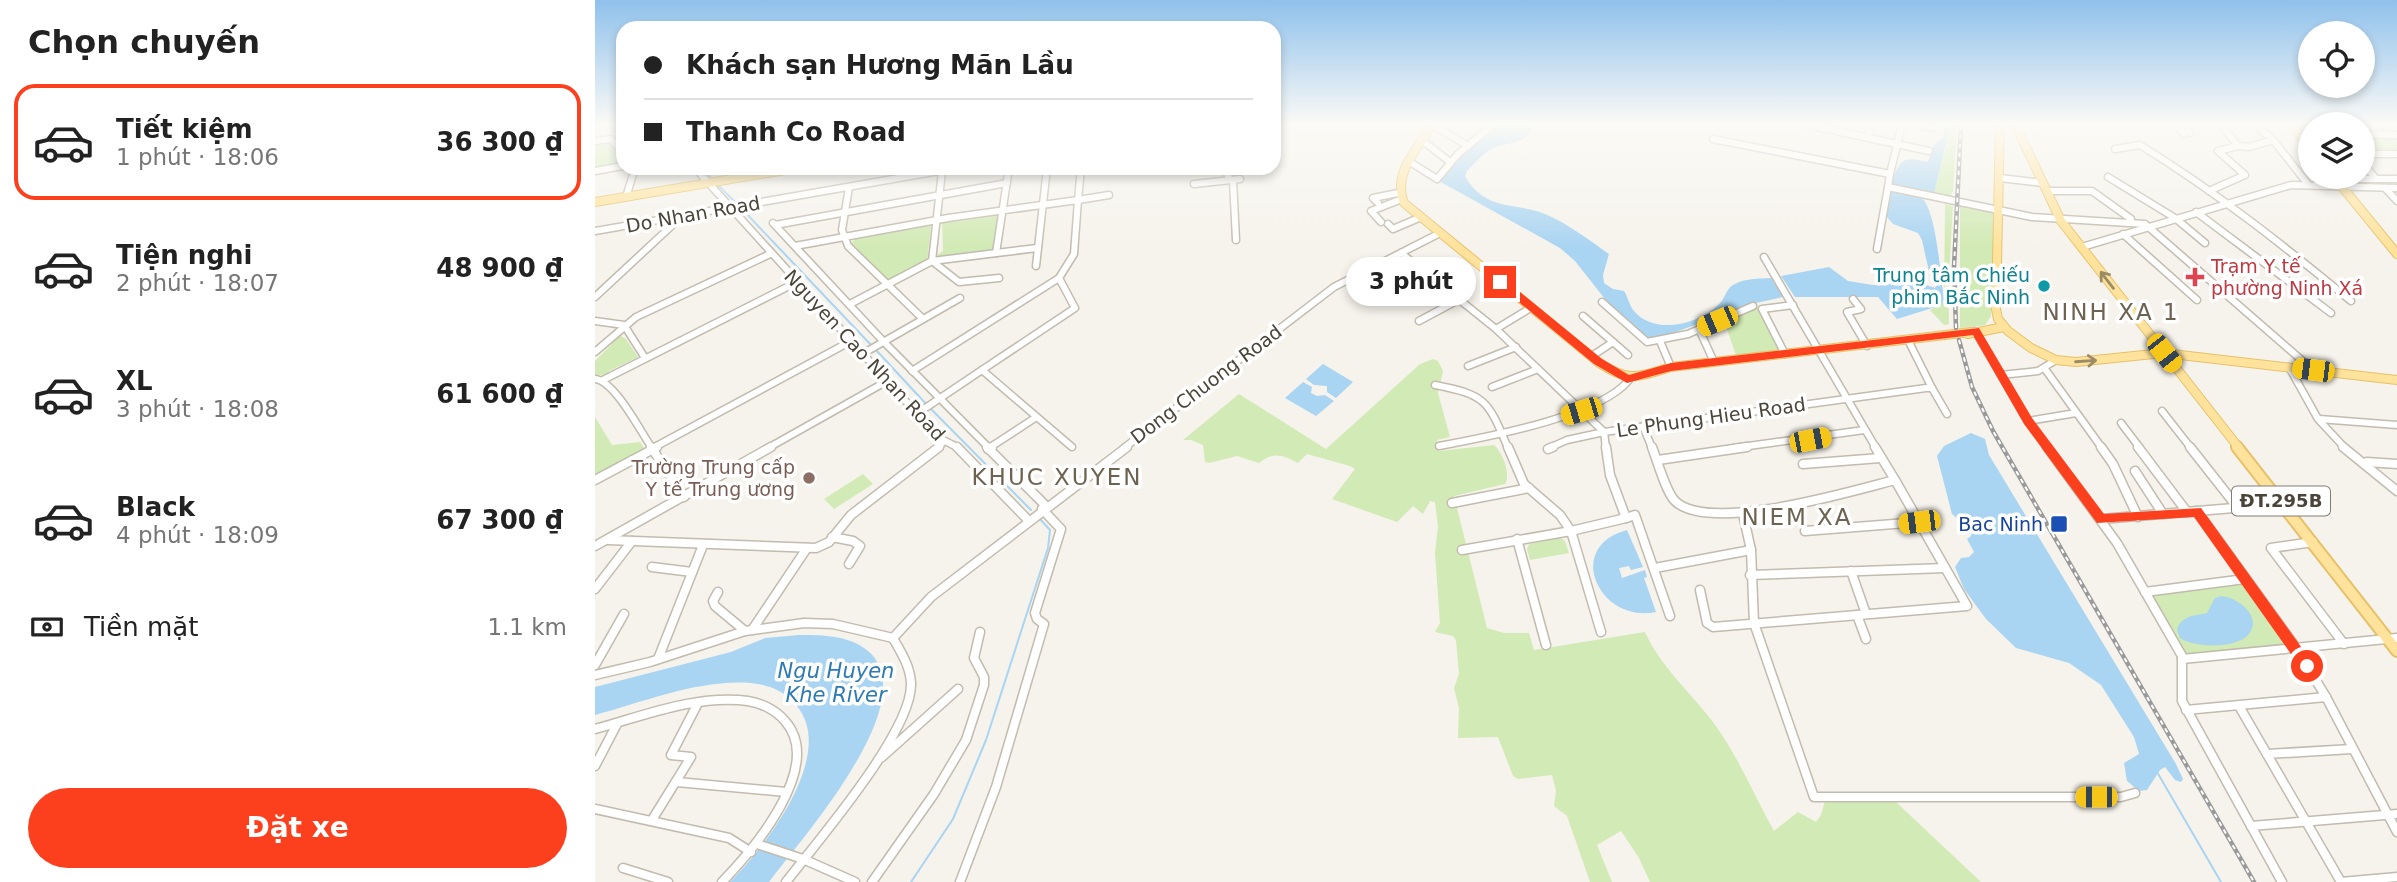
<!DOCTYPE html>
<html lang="vi">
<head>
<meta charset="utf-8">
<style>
  body { margin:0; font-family:"DejaVu Sans",sans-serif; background:#f6f6f6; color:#222; height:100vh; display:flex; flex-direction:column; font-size:26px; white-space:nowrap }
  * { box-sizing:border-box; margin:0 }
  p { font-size:23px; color:#767676 }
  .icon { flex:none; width:38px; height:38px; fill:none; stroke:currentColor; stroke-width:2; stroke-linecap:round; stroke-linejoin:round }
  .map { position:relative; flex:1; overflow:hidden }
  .drawer { display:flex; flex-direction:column; background:#fff; width:595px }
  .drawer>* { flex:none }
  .top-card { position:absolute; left:21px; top:21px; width:665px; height:154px; border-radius:21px; box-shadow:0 4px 10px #0003; display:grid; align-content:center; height:154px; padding:0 28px; background:#fff }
  .controls { position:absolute; left:1703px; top:21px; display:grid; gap:14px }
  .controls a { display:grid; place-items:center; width:77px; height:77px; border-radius:50%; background:#fff; box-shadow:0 4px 10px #0003; font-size:35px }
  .end { position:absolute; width:32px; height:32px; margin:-16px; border:9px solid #fc3f1d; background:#fff; box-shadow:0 0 0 4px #fff }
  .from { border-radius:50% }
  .bubble { position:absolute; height:49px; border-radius:24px; background:#fff; box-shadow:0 4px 10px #0003; font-size:23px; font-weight:700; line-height:49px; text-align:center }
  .car { position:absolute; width:21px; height:42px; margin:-21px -10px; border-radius:9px; box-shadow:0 0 5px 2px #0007; background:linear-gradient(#f5c518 24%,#345 0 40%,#f5c518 0 76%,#345 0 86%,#f5c518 0) }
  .top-card b { display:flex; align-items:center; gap:24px; height:66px; font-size:26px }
  .top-card b+b { border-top:2px solid #e0e0e0 }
  .top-card i { width:18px; height:18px; background:#222 }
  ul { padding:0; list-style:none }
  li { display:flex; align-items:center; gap:21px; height:116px; margin:0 14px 10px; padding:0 14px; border:4px solid transparent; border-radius:21px }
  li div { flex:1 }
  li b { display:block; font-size:26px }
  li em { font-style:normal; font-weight:700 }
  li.selected { border-color:#fc3f1d }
  li>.icon { width:63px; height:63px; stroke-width:1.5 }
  h2 { padding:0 28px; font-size:32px; line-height:84px }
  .pay { display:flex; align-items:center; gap:18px; height:77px; padding:0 28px; font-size:26px }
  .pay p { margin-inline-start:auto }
  .button { display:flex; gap:14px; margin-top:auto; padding:14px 28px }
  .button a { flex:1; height:80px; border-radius:42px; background:#fc3f1d; color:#fff; font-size:28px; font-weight:700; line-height:80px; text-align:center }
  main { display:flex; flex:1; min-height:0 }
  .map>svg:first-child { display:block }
  .green { fill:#d2eab5 }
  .water { fill:#a9d4f2 }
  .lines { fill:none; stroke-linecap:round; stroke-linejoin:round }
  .stream { stroke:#a9d4f2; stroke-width:2 }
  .minor-far1-casing { stroke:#c2bbae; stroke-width:9 }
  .minor-casing { stroke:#c2bbae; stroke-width:11 }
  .major-far1-casing { stroke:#e6c16a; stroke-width:10 }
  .major-casing { stroke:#e6c16a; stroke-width:14 }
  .minor-far1 { stroke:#fff; stroke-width:6 }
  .minor { stroke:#fff; stroke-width:8 }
  .major-far1 { stroke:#ffe39c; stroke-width:8 }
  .major { stroke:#ffe39c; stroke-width:10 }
  .rail-casing { stroke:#9a9a9a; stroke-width:4.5 }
  .rail { stroke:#fff; stroke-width:2; stroke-dasharray:4.5; stroke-linecap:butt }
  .oneway { stroke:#9c8c66 }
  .route { fill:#fc3f1d }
  .health-dot { fill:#e0444e; stroke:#fff; stroke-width:2.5 }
  .culture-dot { fill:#0f9aa8; stroke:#fff; stroke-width:2.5 }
  .education-dot { fill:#8d6e63; stroke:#fff; stroke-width:2.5 }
  .transit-dot { fill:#1a4fb4; stroke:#fff; stroke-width:2.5 }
  .labels { text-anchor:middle; stroke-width:7; stroke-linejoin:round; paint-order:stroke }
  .shield { fill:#fff; stroke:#817c74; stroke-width:2 }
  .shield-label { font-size:18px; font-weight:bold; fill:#4b4439 }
  .street-label { font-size:19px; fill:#4b4439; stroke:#fff }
  .health-label { font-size:19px; fill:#be3a42; stroke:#fff; text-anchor:start }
  .culture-label { font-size:19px; fill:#0d838f; stroke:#fff; text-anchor:end }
  .education-label { font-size:19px; fill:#785e54; stroke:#fff; text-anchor:end }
  .transit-label { font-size:19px; fill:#164399; stroke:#fff; text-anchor:end }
  .water-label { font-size:21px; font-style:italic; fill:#2e7ab2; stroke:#fff }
  .quarter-label { font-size:23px; letter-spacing:2px; fill:#6e6250; stroke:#fff }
</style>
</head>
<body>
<main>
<section class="drawer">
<h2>Chọn chuyến</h2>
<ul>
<li class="selected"><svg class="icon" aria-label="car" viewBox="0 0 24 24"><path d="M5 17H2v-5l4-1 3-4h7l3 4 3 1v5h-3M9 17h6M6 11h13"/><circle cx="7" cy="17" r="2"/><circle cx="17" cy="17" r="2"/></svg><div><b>Tiết kiệm</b><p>1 phút · 18:06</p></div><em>36 300 ₫</em></li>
<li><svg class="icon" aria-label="car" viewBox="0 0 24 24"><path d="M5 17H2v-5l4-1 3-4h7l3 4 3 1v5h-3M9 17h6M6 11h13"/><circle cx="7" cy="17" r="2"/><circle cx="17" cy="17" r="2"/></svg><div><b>Tiện nghi</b><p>2 phút · 18:07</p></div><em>48 900 ₫</em></li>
<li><svg class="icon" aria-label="car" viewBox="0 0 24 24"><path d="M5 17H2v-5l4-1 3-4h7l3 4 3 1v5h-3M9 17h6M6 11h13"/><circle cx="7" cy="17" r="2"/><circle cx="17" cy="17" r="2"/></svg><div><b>XL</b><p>3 phút · 18:08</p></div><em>61 600 ₫</em></li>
<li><svg class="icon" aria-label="car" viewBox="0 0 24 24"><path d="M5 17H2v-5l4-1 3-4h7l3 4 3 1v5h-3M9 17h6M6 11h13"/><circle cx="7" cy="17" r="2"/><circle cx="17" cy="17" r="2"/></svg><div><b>Black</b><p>4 phút · 18:09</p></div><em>67 300 ₫</em></li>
</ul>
<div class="pay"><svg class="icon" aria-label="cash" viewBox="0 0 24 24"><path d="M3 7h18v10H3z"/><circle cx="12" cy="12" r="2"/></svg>Tiền mặt<p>1.1 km</p></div>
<div class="button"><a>Đặt xe</a></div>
</section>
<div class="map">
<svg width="1802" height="882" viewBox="0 0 1802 882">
  <rect width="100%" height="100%" fill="#f6f3ec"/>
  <g class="green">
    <polygon points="1357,124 1362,124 1358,192 1355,194 1358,197 1339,193"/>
    <rect x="1768" y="136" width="34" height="16"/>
    <polygon points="15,142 28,158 28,164 0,170 0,143"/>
    <polygon points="1350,204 1358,206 1353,290 1354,324 1349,325 1335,310 1349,303"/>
    <polygon points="1365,206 1400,212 1396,316 1390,325 1365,328"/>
    <polygon points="398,213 404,215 398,248 394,251 344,257 342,255 348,251 347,223 353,221 358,222 395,217"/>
    <polygon points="333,224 336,226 332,262 296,279 291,279 256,243 263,237"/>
    <polygon points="1164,306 1187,353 1142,358 1128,318"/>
    <polygon points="26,336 31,339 43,357 14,371 14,374 0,376 0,361 17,344 16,340"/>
    <path d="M838,359L843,361L848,371L843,393L855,437L842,440L844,451L899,445C908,453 916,474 910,484L859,496L892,628L909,633H934L939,650L1050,632C1065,666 1096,693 1118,722C1143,756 1159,795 1179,831L1203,812L1221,822L1226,815L1230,801L1301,802L1386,882H1055L1044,858L1026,831L1002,845L1017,882H995L972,816L959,806L961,791L957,775L923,779L918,776L903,737L863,738L864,708L859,688L864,674L861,640L858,636L840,632L845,623L840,553L843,526L840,502L835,501L828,514L818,506L802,522L737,499L760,469L755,466L712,454L703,463C688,455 678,451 664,463L642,456L614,463L610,462L608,445L596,440H588L644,394L731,449L825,364Z"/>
    <polygon points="0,417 17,445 45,442 49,448 0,477"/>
    <polygon points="268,474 278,484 239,509 229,499"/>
    <polygon points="965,538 970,541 974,553 935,560 932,549 934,544"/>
    <polygon points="1646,584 1653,588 1690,639 1687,646 1593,656 1587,652 1556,598 1559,594"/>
  </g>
  <g class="water">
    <path d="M902,124H939C929,148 914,140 898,148C888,153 880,163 872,171L870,176C890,212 921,202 950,214C972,223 994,240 1014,254L1008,275L1009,283L1018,289L1029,291C1033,297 1034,305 1039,311C1059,335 1101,325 1122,306C1130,300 1130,290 1138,285C1150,278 1163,279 1176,278L1188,297L1161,303L1064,338L1048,337L1010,299L980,261L965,248L844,181L862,156Z"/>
    <path d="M1349,124H1356L1339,193L1329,192L1327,198C1342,213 1345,275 1349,299L1347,305L1302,319L1283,297H1200L1186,276L1234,267L1253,281L1278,285L1325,283L1340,288L1342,285L1335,276L1327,240L1323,233L1298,224L1291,216C1294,203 1297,163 1311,160C1317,158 1326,161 1333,162L1338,146L1349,136Z"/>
    <polygon points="728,364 758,382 741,398 732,392 732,386 719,385 711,379"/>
    <polygon points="708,382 717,387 716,393 722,396 730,395 739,401 721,416 690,398"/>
    <polygon points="1376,433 1390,439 1394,455 1581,764 1588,779 1586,782 1580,780 1570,767 1565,770 1552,790 1544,791 1532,781 1529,763 1544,754 1539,737 1506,685 1474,663 1421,648 1391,619 1369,589 1360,567 1366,558 1374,557 1379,552 1372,539 1376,536 1377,531 1357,514 1342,456 1349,446"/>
    <path d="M1032,530L1048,567L1036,570L1034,566L1024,568L1027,578L1050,570L1052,577L1049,578L1061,612C1005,624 968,547 1032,530Z"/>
    <path d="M1626,596C1642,597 1668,616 1654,634C1642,649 1600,648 1585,638L1582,630C1587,615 1599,616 1612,613L1620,598Z"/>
    <path d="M204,635C224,635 248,635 266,646C341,690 204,841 174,882H135C170,847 242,755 202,706C191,692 175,685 156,683C104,679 49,702 0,715V687L136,652L170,638Z"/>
  </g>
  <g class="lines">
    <g class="stream">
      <polyline points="107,168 116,177"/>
      <polyline points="123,185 141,203"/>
      <polyline points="146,208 277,346"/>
      <polyline points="281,350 332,405"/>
      <polyline points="336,409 436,510"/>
      <polyline points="1562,772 1626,882"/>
      <polyline points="316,882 358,819 391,740 453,548 455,530 444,518"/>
    </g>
    <defs>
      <g id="minor-far1">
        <polyline points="1209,124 1334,151"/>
        <polyline points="1321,124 1337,128"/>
        <polyline points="1580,124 1589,134"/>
        <polyline points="1589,124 1595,133"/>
        <polyline points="1659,124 1678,140 1712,183"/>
        <polyline points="838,125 873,146"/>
        <polyline points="1703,134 1715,134"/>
        <polyline points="1768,134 1802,135"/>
        <polyline points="1273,137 1277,124"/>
        <polyline points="1118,139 1295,174 1293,187 1437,217 1550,224 1718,370"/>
        <polyline points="0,141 16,139 28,152"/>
        <polyline points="828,141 855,162"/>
        <polyline points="1643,146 1654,147 1678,140"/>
        <path d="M1520,149L1545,145C1620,191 1688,245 1756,301"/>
        <polyline points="1768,154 1802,154"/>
        <polyline points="815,162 842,179 863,154 899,124"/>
        <polyline points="1768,163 1781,179"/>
        <polyline points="100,168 344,438 364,448"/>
        <polyline points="486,168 483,200 514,195"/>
        <polyline points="629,168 635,180"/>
        <polyline points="0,171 28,166"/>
        <polyline points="347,171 337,261 364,282 404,278"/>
        <polyline points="1295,174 1307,124"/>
        <polyline points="1513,177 1580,218 1610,243"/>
        <polyline points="1405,178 1448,183"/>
        <polyline points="638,180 641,240"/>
        <polyline points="599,184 645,179"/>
        <polyline points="1745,184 1750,179 1802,179"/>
        <polyline points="254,187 247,230 253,246 328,319"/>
        <polyline points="1790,188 1802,201"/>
        <polyline points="1452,191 1497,191 1536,219"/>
        <polyline points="1614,191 1650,175 1623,151 1643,146 1626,124"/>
        <polyline points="31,197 40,168"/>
        <polyline points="783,203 778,198 803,193"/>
        <polyline points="1601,212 1736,313"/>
        <polyline points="786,222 776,211 807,199"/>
        <polyline points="178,223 289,342 394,448"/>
        <polyline points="793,224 798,229 826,217"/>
        <polyline points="180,225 412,183"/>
        <polyline points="0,231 361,168"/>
        <polyline points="1528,234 1602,300"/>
        <polyline points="200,246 353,218 483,200 479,254 464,278"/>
        <polyline points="1487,247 1696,185 1802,188"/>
        <polyline points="1282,249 1293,187"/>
        <polyline points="401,253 414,168"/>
        <polyline points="806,253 901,329 1009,432"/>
        <polyline points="1169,257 1281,448"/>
        <polyline points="441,266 452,168"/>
        <polyline points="0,297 86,217"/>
        <polyline points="1258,299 1266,309 1252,312 1272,346"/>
        <polyline points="1007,302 1052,342 1093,334 1158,306"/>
        <polyline points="255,304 337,261 442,248"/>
        <polyline points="988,316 1018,342 997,356"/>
        <polyline points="0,321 29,325 50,358"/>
        <polyline points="824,321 865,299"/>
        <polyline points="901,329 937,307"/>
        <polyline points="1104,329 1119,362"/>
        <polyline points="1380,331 1433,421 1453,448"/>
        <polyline points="1313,340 1337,388"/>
        <polyline points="1065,341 1076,367"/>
        <polyline points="1018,342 1033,355"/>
        <polyline points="0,352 41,317 175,254"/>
        <polyline points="269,353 365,298"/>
        <polyline points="1190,354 1167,309 1198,305"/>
        <polyline points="873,366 921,347"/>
        <polyline points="1694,367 1723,419 1750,448"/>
        <polyline points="1450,369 1507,448"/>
        <polyline points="317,371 464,278 480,308 387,370 477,447"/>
        <polyline points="1406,375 1443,371 1461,360"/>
        <path d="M0,379C20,381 45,431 57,448"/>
        <polyline points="8,380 202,282"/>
        <path d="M840,385C892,395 893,401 913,448"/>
        <polyline points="897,387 943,369"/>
        <polyline points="1567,411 1596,448"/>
        <polyline points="323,413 387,370"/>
        <polyline points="1724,419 1802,425"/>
        <polyline points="1433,421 1481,413"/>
        <polyline points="1526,423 1545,448"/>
        <polyline points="1048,426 1057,448"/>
        <polyline points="1009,432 1011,448"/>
        <path d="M844,446C891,437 1004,417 1034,380"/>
        <polyline points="58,448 258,340"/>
        <polyline points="173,448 294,380"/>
        <polyline points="343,448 348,442"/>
        <polyline points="394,448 440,418"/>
        <polyline points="529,448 739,287 845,233"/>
        <polyline points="954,448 972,440 1009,432 1331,388 1337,388 1352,414"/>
        <polyline points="1139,448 1269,430"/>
      </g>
      <g id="minor">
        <polyline points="56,447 89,497"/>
        <polyline points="362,447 433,520"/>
        <polyline points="392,447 451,506"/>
        <polyline points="913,447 929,484 965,515 976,531 1031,518"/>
        <polyline points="1011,447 1015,475 1031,518 1040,515 1075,616"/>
        <path d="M1057,447C1062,460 1071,492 1080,501C1114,534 1257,491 1300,480L1280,447"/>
        <polyline points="1452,447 1522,543 1587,656 1587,701 1687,882"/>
        <polyline points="1506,447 1518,464 1543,517"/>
        <polyline points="1543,447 1592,512"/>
        <polyline points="1595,447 1643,508"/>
        <polyline points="1748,447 1802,491"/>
        <polyline points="393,449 397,447"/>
        <polyline points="953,449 958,447"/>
        <polyline points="1063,460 1152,447"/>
        <polyline points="1772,462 1802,464"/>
        <polyline points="1208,464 1285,458"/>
        <polyline points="1540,471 1568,514"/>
        <polyline points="0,480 62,447"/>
        <polyline points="857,503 934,488"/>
        <polyline points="1602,511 1702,649 1731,697 1802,832"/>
        <polyline points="1148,514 1156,550 1159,623 1219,797 1526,797 1540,793"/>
        <polyline points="1506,519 1687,504"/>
        <polyline points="1210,531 1324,522"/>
        <polyline points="237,537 258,541 265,546 254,564"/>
        <polyline points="922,539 951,645"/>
        <polyline points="13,540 221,548 234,542 256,515 344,447"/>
        <polyline points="1718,542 1676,548 1749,644"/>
        <polyline points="0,546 176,447"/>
        <polyline points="867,550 976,531 1006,632"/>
        <polyline points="57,567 97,572"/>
        <polyline points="1060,568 1156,550"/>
        <polyline points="1256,571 1271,614"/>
        <polyline points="1155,575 1350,568"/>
        <polyline points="0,589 37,541"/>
        <polyline points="1105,590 1112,623 1118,627 1372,606 1300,480"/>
        <polyline points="123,592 118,601 120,606 150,631"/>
        <polyline points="1550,592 1650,579"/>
        <polyline points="1262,615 1271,639"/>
        <polyline points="157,630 212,548"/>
        <polyline points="298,638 336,597 532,447"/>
        <polyline points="63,659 108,545"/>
        <polyline points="1587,659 1802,638"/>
        <polyline points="0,665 29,614"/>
        <path d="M0,675L55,662L150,631L209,623L238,624L298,638C306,652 315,666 316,683C318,731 222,842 191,882"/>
        <polyline points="1644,706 1746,882"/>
        <polyline points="1591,710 1731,697"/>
        <path d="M0,729C48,716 102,694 153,701C166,703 181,710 190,721C230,766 159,849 127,882"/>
        <polyline points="1672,754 1757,749"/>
        <polyline points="287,757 363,689"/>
        <polyline points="0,766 22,724"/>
        <polyline points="82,782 191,792"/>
        <polyline points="0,809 134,838 156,852"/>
        <polyline points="57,820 96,757 76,755 103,703"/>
        <polyline points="1656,826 1802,814"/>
        <polyline points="162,844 208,859 260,882"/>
        <polyline points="28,868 73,882"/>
        <polyline points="277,882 339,794 371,740 389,685 389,677 379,658 385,632"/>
        <polyline points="365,882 401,787 449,624 442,619 440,613 466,529 447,509"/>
        <polyline points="1746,882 1802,877"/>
      </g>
      <g id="major-far1">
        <path d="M838,124C823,148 797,173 809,203L1003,362C1034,383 1042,377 1076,367L1376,332"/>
        <polyline points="1405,124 1401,309 1403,319 1413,331 1436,348 1461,360 1481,362 1568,353 1802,380"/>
        <polyline points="1420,124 1466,221 1644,448"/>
        <polyline points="1695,124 1715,148"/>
        <polyline points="1739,177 1802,254"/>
        <polyline points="0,202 202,168"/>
        <polyline points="1373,334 1409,327"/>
      </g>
      <polyline id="major" points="1642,447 1802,651"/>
    </defs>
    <use href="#minor-far1" class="minor-far1-casing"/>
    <use href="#minor" class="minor-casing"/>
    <use href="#major-far1" class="major-far1-casing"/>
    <use href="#major" class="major-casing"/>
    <use href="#minor-far1" class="minor-far1"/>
    <use href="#minor" class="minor"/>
    <use href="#major-far1" class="major-far1"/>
    <use href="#major" class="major"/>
    <defs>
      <g id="rail">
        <polyline points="1361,328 1359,267 1366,124"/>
        <polyline points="1364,340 1377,387 1398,431 1659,882"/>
      </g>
    </defs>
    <use href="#rail" class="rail-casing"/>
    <use href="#rail" class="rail"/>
  </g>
  <defs><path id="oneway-shaft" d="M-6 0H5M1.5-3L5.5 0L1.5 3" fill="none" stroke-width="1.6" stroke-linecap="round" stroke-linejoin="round" transform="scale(1.75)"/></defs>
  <g class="oneway">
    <use href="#oneway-shaft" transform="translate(1512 280) rotate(-128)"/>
    <use href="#oneway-shaft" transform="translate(1491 361) rotate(-4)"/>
  </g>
  <linearGradient id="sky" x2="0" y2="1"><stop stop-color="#8fc1ec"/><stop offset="0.5" stop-color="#fbfaf6"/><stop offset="1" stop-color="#fbfaf6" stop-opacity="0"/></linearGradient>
  <rect width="1802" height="248" fill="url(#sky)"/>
  <polygon class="route" points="902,279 909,279 1007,359 1034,375 1076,363 1384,328 1437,418 1509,514 1606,508 1717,662 1717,671 1708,671 1599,517 1502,523 1429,424 1378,335 1076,371 1032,383 999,364 902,284"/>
  <path class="health-dot" d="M1596.5 266.5h7v7h7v7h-7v7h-7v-7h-7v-7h7z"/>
  <circle class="culture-dot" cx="1449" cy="286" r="7"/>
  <circle class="education-dot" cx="214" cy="478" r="7"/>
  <rect class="transit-dot" x="1455" y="515" width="18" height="18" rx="3.5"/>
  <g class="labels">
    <rect class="shield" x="1637" y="486.5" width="98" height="29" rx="5"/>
    <g class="shield-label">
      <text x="1686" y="507">ĐT.295B</text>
    </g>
    <g class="street-label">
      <text transform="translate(98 214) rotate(-10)" y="7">Do Nhan Road</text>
      <text transform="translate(270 355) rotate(47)" y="7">Nguyen Cao Nhan Road</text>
      <text transform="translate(611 384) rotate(-37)" y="7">Dong Chuong Road</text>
      <text transform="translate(1116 417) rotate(-8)" y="7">Le Phung Hieu Road</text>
    </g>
    <g class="health-label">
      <text x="1616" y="273">Trạm Y tế<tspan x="1616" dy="22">phường Ninh Xá</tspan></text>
    </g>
    <g class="culture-label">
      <text x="1435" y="282">Trung tâm Chiếu<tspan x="1435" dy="22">phim Bắc Ninh</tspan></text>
    </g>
    <g class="education-label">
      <text x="200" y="474">Trường Trung cấp<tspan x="200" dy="22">Y tế Trung ương</tspan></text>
    </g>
    <g class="transit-label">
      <text x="1448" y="531">Bac Ninh</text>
    </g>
    <g class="water-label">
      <text x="241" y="678">Ngu Huyen<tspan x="241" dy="24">Khe River</tspan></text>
    </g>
    <g class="quarter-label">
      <text x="1516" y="320">NINH XA 1</text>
      <text x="462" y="485">KHUC XUYEN</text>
      <text x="1202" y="525">NIEM XA</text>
    </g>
  </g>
</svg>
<div class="controls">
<a><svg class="icon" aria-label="locate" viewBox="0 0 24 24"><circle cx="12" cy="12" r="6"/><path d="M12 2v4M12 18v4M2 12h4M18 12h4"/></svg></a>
<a><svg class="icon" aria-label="layers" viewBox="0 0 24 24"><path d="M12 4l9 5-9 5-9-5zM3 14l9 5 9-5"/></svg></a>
</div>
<i class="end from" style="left:1712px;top:666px"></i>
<i class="end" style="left:905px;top:282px"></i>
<div class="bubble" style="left:751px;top:257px;width:130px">3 phút</div>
<i class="car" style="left:1122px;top:321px;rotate:247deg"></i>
<i class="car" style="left:1569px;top:353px;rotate:142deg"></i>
<i class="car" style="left:1718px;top:370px;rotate:277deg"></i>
<i class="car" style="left:986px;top:411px;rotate:253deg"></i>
<i class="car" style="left:1215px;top:440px;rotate:79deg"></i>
<i class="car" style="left:1324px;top:522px;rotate:263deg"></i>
<i class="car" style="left:1501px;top:797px;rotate:270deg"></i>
<div class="top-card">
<b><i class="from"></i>Khách sạn Hương Mãn Lầu</b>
<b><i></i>Thanh Co Road</b>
</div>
</div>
</main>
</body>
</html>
